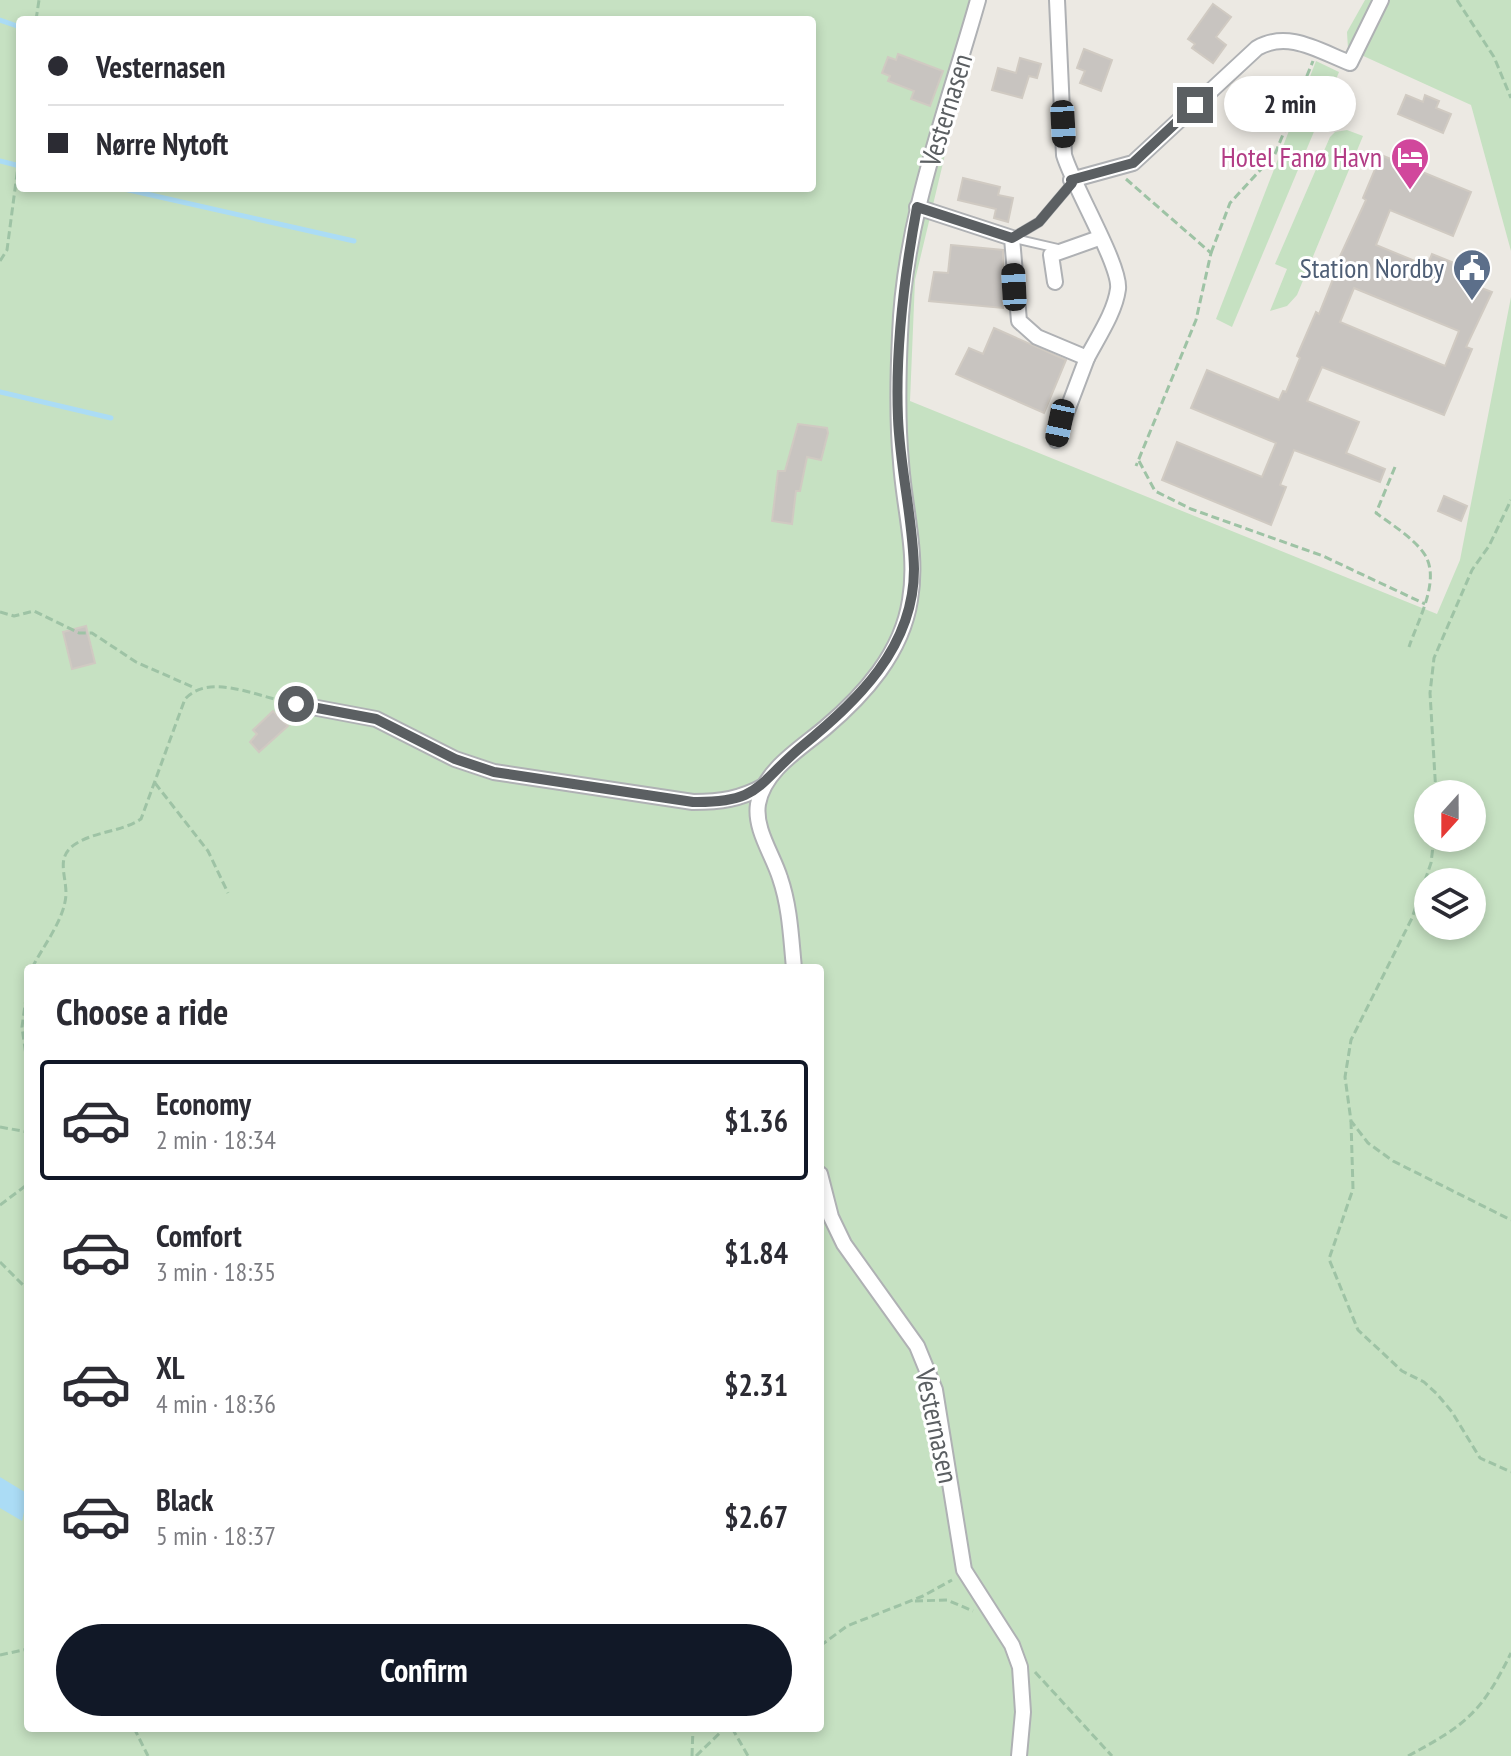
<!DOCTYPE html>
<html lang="en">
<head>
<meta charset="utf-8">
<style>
  body { margin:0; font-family:"PT Sans Narrow",sans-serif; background:#f7f7f7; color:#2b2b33; height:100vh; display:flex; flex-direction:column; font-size:30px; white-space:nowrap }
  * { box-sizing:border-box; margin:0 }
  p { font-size:26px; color:#7c7c81 }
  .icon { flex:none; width:44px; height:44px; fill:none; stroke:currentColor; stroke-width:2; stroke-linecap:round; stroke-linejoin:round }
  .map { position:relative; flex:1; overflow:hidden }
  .drawer { position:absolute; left:24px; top:964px; width:800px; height:768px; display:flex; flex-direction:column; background:#fff; border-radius:8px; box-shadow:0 4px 12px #0003 }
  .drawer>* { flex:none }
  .hud { position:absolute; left:16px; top:16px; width:800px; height:176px; border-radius:8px; box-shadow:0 4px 12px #0003; display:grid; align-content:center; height:176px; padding:0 32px; background:#fff }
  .needle { width:52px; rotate:201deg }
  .controls { position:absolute; left:1414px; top:780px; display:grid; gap:16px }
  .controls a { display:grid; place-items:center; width:72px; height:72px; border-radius:50%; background:#fff; box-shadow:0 4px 12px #0003; font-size:40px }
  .end { position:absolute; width:36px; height:36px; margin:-18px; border:10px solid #5b5f62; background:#fff; box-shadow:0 0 0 4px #fff }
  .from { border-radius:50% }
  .bubble { position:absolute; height:56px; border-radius:28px; background:#fff; box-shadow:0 4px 12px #0003; font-size:26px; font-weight:700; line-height:56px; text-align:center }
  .car { position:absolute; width:24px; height:48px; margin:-24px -12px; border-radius:10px; box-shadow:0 0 6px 2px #0007; background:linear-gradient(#222 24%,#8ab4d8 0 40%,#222 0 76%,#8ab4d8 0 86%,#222 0) }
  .hud b { display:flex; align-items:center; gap:28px; height:76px; font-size:30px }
  .hud b+b { border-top:2px solid #e1e1e2 }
  .hud i { width:20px; height:20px; background:#2b2b33 }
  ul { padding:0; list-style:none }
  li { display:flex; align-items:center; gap:24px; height:120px; margin:0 16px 12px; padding:0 16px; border:4px solid transparent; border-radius:8px }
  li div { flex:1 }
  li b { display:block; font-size:30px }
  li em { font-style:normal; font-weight:700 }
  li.on { border-color:#111827 }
  li>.icon { width:72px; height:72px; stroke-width:1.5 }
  h2 { padding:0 32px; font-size:36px; line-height:96px }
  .primary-button { display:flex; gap:16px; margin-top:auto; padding:16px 32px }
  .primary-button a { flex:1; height:92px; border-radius:48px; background:#111827; color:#fff; font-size:32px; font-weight:700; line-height:92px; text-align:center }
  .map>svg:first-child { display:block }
  .green { fill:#c6e1c2; fill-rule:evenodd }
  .water { fill:#abdcf5 }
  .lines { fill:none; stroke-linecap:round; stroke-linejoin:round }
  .stream { stroke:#abdcf5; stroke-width:5 }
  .building { fill:#c8c4c0; stroke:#d0cac2; stroke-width:2; fill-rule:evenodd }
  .service-casing { stroke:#afb1b4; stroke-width:11 }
  .minor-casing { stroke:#afb1b4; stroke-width:18 }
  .path { stroke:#9ec3a5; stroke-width:3; stroke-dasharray:8 4; stroke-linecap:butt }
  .service { stroke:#fff; stroke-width:7 }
  .minor { stroke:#fff; stroke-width:14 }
  .route { stroke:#5b5f62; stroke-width:10 }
  .labels { text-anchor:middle; stroke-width:6; stroke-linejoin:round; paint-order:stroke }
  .street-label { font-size:28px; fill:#5b5f62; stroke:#fff }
  .hotel-label { font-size:28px; fill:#b23c85; stroke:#fff; text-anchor:end }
  .service-label { font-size:28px; fill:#4e5e75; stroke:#fff; text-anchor:end }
</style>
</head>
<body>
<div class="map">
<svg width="1511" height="1756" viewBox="0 0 1511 1756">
  <rect width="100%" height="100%" fill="#ece9e3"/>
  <g class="green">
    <path d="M0,0H982L915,280L910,401L1437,614L1460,560L1511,297V1756H0ZM20,20H812V188H20ZM1428,794H1472V838H1428ZM1428,882H1472V926H1428ZM28,968H820V1728H28Z"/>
    <polygon points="1365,0 1511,0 1511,251 1471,105 1348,49 1347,32"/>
    <polygon points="1316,61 1339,72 1232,327 1216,319"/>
    <polygon points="1347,130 1363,136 1297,295 1287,306 1270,311 1287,269 1275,264 1330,137 1335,132"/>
  </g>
  <polygon class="water" points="0,1477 28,1494 22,1521 0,1508"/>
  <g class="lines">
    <g class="stream">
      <polyline points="0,20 20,27"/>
      <polyline points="0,161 20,166"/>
      <polyline points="120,188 354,241"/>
      <polyline points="0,392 111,418"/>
    </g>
  </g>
  <g class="building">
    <polygon points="1213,4 1231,17 1216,37 1226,45 1213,63 1192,48 1195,44 1188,39"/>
    <polygon points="1084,49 1112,60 1101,91 1080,83 1085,71 1077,68"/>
    <polygon points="898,54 943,71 930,106 911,99 914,91 888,81 890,76 882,73 888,57 896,60"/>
    <polygon points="1020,58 1041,64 1037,78 1029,76 1022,98 992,90 998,68 1016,73"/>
    <polygon points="1406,95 1423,102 1425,95 1439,101 1436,108 1451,114 1443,133 1398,114"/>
    <path d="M1381,155L1471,192L1453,236L1390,210L1376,245L1427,266L1432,254L1464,267L1458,279L1492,292L1466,347L1472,349L1444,415L1322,367L1307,401L1359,422L1346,453L1385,469L1380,482L1294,450L1280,485L1286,487L1271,525L1162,480L1177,442L1262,477L1276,443L1191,408L1207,370L1279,400L1283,391L1286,392L1300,358L1297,356L1316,312L1319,314L1333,279L1330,278L1366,200L1363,198ZM1354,288L1459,331L1445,366L1340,322Z"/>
    <polygon points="963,178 1000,187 998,195 1013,198 1008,222 994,218 996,209 958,200"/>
    <polygon points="951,245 1003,250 1003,308 929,301 934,272 948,273"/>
    <polygon points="994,328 1066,360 1044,413 956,374 969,348 983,354"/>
    <polygon points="798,424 827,428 828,433 821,460 807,457 800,491 796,491 792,524 772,521 778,471 785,471"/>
    <polygon points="1444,496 1467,506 1461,521 1438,511"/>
    <polygon points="86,626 95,663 72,669 63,632"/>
    <polygon points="273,711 288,726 259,752 250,742 257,734 253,730"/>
  </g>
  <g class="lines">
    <defs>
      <g id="service">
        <polyline points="1012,238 1039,222 1072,183"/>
        <polyline points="1012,238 1060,249"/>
      </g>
      <g id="minor">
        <path d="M1057,0L1064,155C1073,186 1121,266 1118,289C1115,312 1098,337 1087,358"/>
        <path d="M1071,180L1133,163L1257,48C1288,30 1319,51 1350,63L1381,0"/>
        <polyline points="917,207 1012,238 1019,321 1037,337 1087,358 1056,440"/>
        <polyline points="1055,282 1051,255 1099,238"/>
        <path d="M296,704L376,719L455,759L494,772L693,802C721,802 740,799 764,786"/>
        <path d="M794,968C791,938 790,907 780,878C773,855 754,829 758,804C764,770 800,749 825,728C864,695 902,653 910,600C918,553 904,509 901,462C897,420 898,377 900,335C904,219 947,110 978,0"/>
        <polyline points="820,1174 831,1217 844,1244 917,1346 935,1390 964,1570 1012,1645 1020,1667 1023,1712 1019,1756"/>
      </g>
    </defs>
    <use href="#service" class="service-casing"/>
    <use href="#minor" class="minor-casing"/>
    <g class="path">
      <polyline points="1457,0 1494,57 1511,98"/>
      <polyline points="36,20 39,0"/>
      <polyline points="1126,179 1211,253 1196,320 1136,466"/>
      <polyline points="1211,253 1230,203 1275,154 1313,61"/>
      <polyline points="0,261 7,250 20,151"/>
      <polyline points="1139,461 1155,491 1191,509 1323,556 1425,604"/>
      <path d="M1395,467L1376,513C1391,524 1415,539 1425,555C1441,581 1417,622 1409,647"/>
      <polyline points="0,612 14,616 34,611 79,633 92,633 136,662 195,688"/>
      <polyline points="155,783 208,851 228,893"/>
      <polyline points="1436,794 1430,693 1434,658 1472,570 1489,546 1511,500"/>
      <polyline points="1434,838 1431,863 1412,918 1351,1040 1345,1077 1351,1121 1368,1143 1393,1161 1511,1220"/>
      <path d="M32,968C43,946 65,919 66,894C66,873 55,856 77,843C97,831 121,832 141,819L185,699C208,674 252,694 282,701"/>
      <polyline points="28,984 22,1027 28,1070"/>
      <polyline points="1351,1121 1353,1189 1329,1259 1358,1330 1402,1371 1424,1382 1437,1394 1452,1412 1480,1458 1511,1472"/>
      <polyline points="0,1127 28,1132"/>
      <polyline points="0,1205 28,1184"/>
      <polyline points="0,1262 28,1290"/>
      <polyline points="915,1601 947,1600 973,1611"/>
      <polyline points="820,1646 847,1626 923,1596 952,1580"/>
      <polyline points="0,1655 28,1649"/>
      <polyline points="1035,1672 1112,1756"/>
      <polyline points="134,1728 148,1756"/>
      <polyline points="732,1728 748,1756"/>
      <polyline points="692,1756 693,1728"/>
      <polyline points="696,1756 725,1728"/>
      <path d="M1408,1756C1466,1725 1482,1712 1511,1653"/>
    </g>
    <use href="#service" class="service"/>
    <use href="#minor" class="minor"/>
  </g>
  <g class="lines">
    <path class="route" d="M296,704L376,719L455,759L494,772L693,802C760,803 756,785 801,747C857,701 914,648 914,569C913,519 900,469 898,418C895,347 904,277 917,207L1012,238L1039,222L1072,183L1071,180L1133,163L1195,105"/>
  </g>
  <defs>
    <symbol id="hotel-pin" viewBox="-11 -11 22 30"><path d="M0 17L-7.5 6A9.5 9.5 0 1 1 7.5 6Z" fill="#d1479c" stroke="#fff"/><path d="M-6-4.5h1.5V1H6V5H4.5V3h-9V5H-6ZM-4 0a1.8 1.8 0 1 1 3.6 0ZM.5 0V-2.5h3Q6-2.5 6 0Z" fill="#fff"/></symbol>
    <symbol id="civic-pin" viewBox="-11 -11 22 30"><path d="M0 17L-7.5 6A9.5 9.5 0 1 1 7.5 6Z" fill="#5c6f8a" stroke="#fff"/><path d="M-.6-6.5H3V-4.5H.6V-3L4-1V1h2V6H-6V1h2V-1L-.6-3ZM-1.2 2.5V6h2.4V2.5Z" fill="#fff"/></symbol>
  </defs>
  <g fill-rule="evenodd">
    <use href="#hotel-pin" x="1388" y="135" width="44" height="60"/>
    <use href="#civic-pin" x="1450" y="246" width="44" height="60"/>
  </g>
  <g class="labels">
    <g class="street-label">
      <text transform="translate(946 110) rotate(-73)" y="10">Vesternasen</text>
      <text transform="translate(937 1426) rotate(78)" y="10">Vesternasen</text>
    </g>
    <g class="hotel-label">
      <text x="1382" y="167">Hotel Fanø Havn</text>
    </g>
    <g class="service-label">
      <text x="1444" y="278">Station Nordby</text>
    </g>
  </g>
</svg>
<div class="controls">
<a><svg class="needle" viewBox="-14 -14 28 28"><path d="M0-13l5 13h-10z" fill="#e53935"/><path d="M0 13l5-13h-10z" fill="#7c7c81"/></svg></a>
<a><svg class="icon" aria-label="layers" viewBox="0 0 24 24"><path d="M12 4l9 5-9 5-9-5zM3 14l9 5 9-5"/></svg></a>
</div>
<i class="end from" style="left:296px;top:704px"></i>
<i class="end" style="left:1195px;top:105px"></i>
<div class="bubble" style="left:1224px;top:76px;width:132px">2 min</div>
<i class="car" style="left:1063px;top:124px;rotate:177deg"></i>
<i class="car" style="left:1014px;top:287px;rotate:357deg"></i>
<i class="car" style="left:1060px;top:423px;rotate:192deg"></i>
<div class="hud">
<b><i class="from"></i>Vesternasen</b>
<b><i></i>Nørre Nytoft</b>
</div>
<section class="drawer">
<h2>Choose a ride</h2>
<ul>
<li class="on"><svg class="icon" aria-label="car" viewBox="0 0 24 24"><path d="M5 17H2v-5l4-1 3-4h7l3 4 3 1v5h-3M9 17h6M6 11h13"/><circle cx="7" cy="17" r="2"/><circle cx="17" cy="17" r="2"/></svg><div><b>Economy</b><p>2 min · 18:34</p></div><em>$1.36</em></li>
<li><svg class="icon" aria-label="car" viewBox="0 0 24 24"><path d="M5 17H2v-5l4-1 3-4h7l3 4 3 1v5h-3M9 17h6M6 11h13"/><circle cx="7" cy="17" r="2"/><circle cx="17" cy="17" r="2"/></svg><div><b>Comfort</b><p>3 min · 18:35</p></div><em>$1.84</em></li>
<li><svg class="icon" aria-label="car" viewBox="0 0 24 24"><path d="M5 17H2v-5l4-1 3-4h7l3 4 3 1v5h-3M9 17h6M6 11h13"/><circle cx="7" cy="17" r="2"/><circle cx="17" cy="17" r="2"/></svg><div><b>XL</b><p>4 min · 18:36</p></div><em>$2.31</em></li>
<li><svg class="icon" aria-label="car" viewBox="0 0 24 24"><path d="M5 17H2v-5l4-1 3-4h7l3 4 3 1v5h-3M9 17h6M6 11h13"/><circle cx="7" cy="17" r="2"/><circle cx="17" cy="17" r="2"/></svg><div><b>Black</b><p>5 min · 18:37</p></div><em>$2.67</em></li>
</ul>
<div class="primary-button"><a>Confirm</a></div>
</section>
</div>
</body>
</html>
